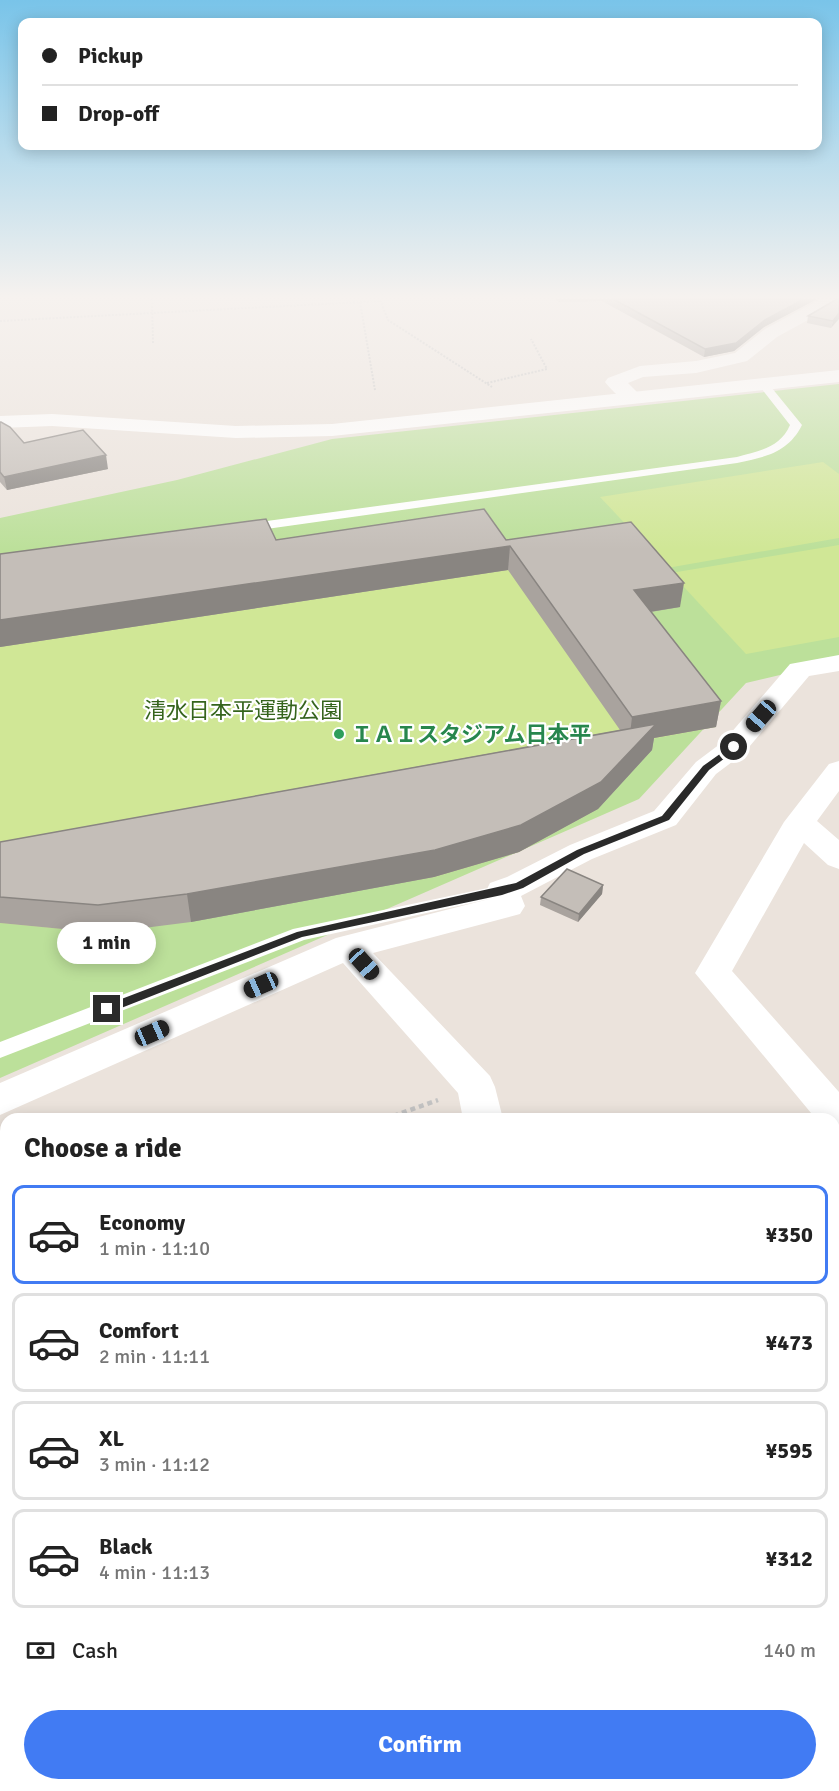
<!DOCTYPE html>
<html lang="en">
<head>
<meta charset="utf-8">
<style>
  body { margin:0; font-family:Signika,"Noto Sans JP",sans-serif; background:#f6f6f6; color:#222; height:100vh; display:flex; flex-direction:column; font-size:22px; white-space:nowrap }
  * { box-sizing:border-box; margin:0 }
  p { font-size:20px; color:#767676 }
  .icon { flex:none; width:33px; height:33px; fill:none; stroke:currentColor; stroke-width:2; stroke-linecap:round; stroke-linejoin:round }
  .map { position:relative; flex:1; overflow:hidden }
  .side { position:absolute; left:0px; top:1113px; width:840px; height:678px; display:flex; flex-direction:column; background:#fff; border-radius:18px 18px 0 0; box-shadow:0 3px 15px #0003 }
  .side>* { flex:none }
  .banner { position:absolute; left:18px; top:18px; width:804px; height:132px; border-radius:12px; box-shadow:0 3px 15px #0003; display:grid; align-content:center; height:132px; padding:0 24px; background:#fff }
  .end { position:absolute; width:27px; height:27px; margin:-14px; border:8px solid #2a2a2a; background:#fff; box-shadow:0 0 0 3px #fff }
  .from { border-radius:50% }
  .bubble { position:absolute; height:42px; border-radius:21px; background:#fff; box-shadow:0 3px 15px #0003; font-size:20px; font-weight:700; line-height:42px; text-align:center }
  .car { position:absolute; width:18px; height:36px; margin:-18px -9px; border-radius:8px; box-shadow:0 0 4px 2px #0007; background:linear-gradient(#222 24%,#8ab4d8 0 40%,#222 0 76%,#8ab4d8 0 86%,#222 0) }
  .banner b { display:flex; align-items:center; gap:21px; height:57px; font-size:22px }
  .banner b+b { border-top:2px solid #e0e0e0 }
  .banner i { width:15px; height:15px; background:#222 }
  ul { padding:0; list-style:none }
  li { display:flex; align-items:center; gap:18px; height:99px; margin:0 12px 9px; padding:0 12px; border:3px solid #e0e0e0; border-radius:12px }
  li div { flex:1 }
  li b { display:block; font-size:22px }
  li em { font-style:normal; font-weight:700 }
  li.selected { border-color:#417bf3 }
  li>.icon { width:54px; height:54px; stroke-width:1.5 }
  h2 { padding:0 24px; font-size:27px; line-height:72px }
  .pay { display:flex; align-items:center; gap:15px; height:66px; padding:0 24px; font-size:22px }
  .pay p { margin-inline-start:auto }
  .cta { display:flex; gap:12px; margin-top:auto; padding:12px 24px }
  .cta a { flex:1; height:69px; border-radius:36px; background:#417bf3; color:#fff; font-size:24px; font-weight:700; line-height:69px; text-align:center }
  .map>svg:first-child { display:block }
  .green { fill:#bce09a }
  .pitch { fill:#d0e796 }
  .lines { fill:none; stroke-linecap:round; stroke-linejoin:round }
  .path-far1 { stroke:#c3c3c3; stroke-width:2; stroke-dasharray:2 1.5; stroke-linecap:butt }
  .path { stroke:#c3c3c3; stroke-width:4.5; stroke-dasharray:5 4; stroke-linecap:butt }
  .service { fill:#fff; fill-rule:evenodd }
  .minor { fill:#fff; fill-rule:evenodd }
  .tertiary { fill:#fff; fill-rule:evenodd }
  .wall { fill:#a9a39e }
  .shaded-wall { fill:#898581 }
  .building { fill:#c4beb8; stroke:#898581; stroke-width:1.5 }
  .route { fill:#2a2a2a }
  .leisure-dot { fill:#2e9e5b; stroke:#fff; stroke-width:2 }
  .labels { text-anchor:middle; stroke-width:4.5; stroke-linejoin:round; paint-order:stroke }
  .park-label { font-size:22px; fill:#35641c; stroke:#fff }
  .leisure-label { font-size:22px; font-weight:bold; fill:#27864d; stroke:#fff; text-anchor:start }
</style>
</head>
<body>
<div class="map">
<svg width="839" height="1791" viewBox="0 0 839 1791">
  <rect width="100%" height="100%" fill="#ebe3dc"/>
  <polygon class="green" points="839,384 839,661 746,683 639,799 0,1078 0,518 177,480 332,439"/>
  <g class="pitch">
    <polygon points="823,462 839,474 839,538 667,568 600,497"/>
    <polygon points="839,545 839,637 746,654 671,573"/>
    <polygon points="583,553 716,727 641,741 598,809 519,852 435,877 104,933 0,923 0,580 504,565"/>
  </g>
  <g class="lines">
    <g class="path-far1">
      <polyline points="152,299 153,343"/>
      <polyline points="380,300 388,320 492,387"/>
      <polyline points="360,302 375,390"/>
      <polyline points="0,321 380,301"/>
      <polyline points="487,383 547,369 531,339"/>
    </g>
    <g class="path">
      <polyline points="385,1119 438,1100"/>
      <polyline points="0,1286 6,1283"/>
    </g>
    <g class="service">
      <path d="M763,381L767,382L802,425C788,453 765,457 737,463L245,532L239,528L245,524L737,457C759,451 780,448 790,425L758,384Z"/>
      <polygon points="502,885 508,887 511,891 508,895 304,940 0,1058 0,1042 293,929"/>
    </g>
    <g class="minor">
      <path d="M821,299H839V303L777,337L747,361L696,373L643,377L628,383L643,398L640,402C626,406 614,393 605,382L608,378L640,366L696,361L735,353L765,329Z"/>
      <polygon points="839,655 839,671 809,676 744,753 716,774 676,825 592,859 521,896 525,906 520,914 373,953 490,1076 495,1087 503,1119 463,1119 458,1093 343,963 0,1115 0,1083 336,938 489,899 486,891 490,883 507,877 570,845 654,811 696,762 724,741 790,664"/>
      <polygon points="839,761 839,791 817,821 839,840 839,869 828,865 804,843 732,971 839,1092 839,1135 834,1133 834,1119 816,1119 695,973 784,822 829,764"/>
      <polygon points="839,1240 839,1278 834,1280 834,1242"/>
      <polygon points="6,1664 6,1720 0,1722 0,1666"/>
      <polygon points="834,1763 839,1765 839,1791 793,1791 790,1785 834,1785"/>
      <polygon points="17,1785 75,1785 77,1791 19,1791"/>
    </g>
    <polygon class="tertiary" points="839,370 839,382 332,436 236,438 52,426 0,428 0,416 52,414 236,426 332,424"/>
  </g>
  <g class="wall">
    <polygon points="555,299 817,299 764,327 734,351 704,357 602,301 559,302"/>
    <polygon points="839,299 831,328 807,323 808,316"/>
    <polygon points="0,422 24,443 108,469 7,490 0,482"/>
    <polygon points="276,540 506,540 680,607 651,612 721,701 716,727 654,738 652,750 598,809 519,852 434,877 191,922 104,933 0,923 0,842 620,730 508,570 0,647 0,554"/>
    <polygon points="603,885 602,894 578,922 540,905 541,897"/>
  </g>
  <g class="shaded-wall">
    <polygon points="804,299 817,299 764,327 734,351 704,357 705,349"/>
    <polygon points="839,313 839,319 831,328 833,321"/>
    <polygon points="106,455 108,469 7,490 4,477"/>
    <polygon points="510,546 508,570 0,647 0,620"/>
    <polygon points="684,583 680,607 630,615 634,590"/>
    <polygon points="721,701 716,727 654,738 652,750 598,809 519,852 434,877 191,922 187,894 629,743 632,717"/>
    <polygon points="603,885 602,894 578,922 579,914"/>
  </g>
  <g class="building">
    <polygon points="613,299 804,299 765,320 736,343 705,349"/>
    <polygon points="837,299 839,299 839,313 833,321 808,316"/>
    <polygon points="0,422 1,422 10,427 24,443 83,430 106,455 4,477 0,472"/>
    <polygon points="484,509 506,540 631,522 684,583 634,590 721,701 632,717 510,546 0,620 0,554 266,519 276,540"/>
    <polygon points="656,724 601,782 521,825 435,850 187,894 98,905 0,897 0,842"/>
    <polygon points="567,869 603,885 579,914 541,897"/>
  </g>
  <linearGradient id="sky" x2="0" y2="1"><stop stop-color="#79c4e9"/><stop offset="0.54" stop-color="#f6f2ef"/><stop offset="1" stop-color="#f6f2ef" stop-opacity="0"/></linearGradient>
  <rect width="839" height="550" fill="url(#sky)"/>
  <polygon class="route" points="734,744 739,747 737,749 709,770 669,820 584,854 523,888 502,895 302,937 111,1012 107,1013 102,1009 103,1006 297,932 516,883 577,850 662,816 703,766"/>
  <circle class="leisure-dot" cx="339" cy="734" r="6"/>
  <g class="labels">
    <g class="park-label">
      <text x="243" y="718">清水日本平運動公園</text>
    </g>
    <g class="leisure-label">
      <text x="351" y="742">ＩＡＩスタジアム日本平</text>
    </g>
  </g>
</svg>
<i class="end from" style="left:734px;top:747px"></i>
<i class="end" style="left:107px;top:1009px"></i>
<div class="bubble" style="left:57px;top:922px;width:99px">1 min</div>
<i class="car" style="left:761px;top:716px;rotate:221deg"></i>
<i class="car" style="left:364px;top:964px;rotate:138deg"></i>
<i class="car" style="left:261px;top:985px;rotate:246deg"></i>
<i class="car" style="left:152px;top:1033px;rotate:66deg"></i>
<div class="banner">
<b><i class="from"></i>Pickup</b>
<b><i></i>Drop-off</b>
</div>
<section class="side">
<h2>Choose a ride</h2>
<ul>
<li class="selected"><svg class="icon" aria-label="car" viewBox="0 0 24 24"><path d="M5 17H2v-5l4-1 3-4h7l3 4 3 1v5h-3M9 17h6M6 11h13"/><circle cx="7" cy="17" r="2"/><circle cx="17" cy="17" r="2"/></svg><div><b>Economy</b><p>1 min · 11:10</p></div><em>¥350</em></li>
<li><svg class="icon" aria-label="car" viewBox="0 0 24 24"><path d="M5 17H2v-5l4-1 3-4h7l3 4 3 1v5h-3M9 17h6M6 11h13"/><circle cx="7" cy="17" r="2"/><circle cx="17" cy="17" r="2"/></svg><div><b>Comfort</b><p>2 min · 11:11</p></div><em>¥473</em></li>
<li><svg class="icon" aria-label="car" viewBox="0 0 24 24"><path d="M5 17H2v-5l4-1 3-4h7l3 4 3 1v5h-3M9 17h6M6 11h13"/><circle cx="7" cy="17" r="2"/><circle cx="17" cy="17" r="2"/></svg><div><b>XL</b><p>3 min · 11:12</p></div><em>¥595</em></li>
<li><svg class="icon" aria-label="car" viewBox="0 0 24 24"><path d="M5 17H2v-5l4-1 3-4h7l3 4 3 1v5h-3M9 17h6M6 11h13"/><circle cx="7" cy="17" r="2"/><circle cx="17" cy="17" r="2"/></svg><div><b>Black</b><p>4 min · 11:13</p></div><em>¥312</em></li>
</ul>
<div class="pay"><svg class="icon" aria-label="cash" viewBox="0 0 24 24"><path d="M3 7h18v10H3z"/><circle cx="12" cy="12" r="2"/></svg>Cash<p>140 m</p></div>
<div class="cta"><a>Confirm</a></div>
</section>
</div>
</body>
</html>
